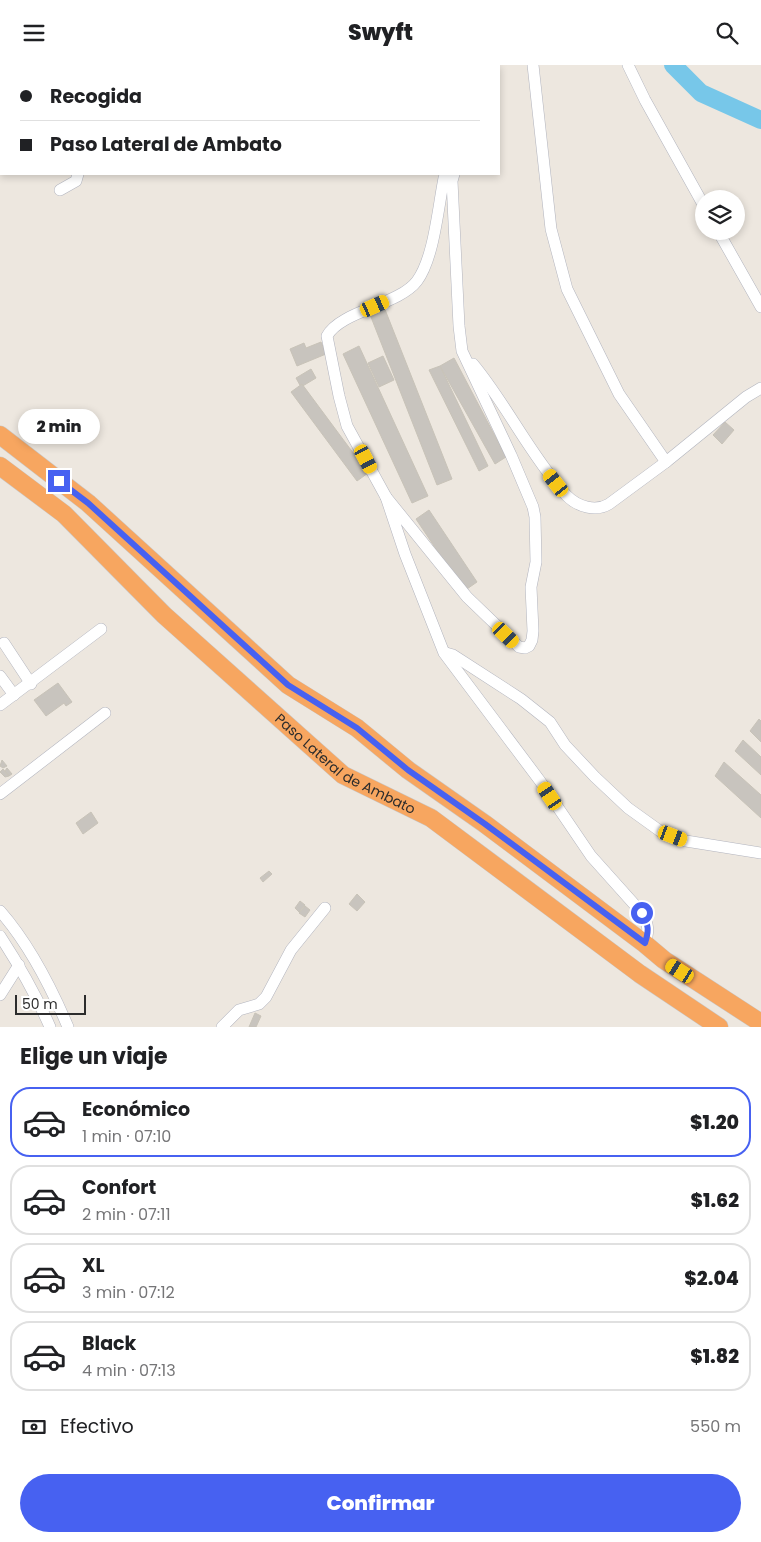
<!DOCTYPE html>
<html lang="es">
<head>
<meta charset="utf-8">
<style>
  body { margin:0; font-family:Poppins,sans-serif; background:#f6f6f6; color:#202124; height:100vh; display:flex; flex-direction:column; font-size:19px; white-space:nowrap }
  * { box-sizing:border-box; margin:0 }
  p { font-size:16px; color:#757577 }
  .icon { flex:none; width:28px; height:28px; fill:none; stroke:currentColor; stroke-width:2; stroke-linecap:round; stroke-linejoin:round }
  .map { position:relative; height:962px; overflow:hidden }
  .drawer { display:flex; flex-direction:column; background:#fff; flex:1 }
  .drawer>* { flex:none }
  .guide { position:absolute; left:0px; top:0px; width:500px; height:110px; box-shadow:0 2px 8px #0003; display:grid; align-content:center; height:110px; padding:0 20px; background:#fff }
  .buttons { position:absolute; left:695px; top:125px; display:grid; gap:10px }
  .buttons a { display:grid; place-items:center; width:50px; height:50px; border-radius:50%; background:#fff; box-shadow:0 2px 8px #0003; font-size:25px }
  .scale { position:absolute; left:15px; bottom:12px; width:71px; box-sizing:border-box; padding-left:5px; border:2px solid #2c2c2c; border-top:0; font-size:14px; line-height:18px; white-space:nowrap; color:#2c2c2c; -webkit-text-stroke:4px #fff; paint-order:stroke }
  .end { position:absolute; width:22px; height:22px; margin:-11px; border:6px solid #4761f1; background:#fff; box-shadow:0 0 0 2px #fff }
  .from { border-radius:50% }
  .bubble { position:absolute; height:35px; border-radius:18px; background:#fff; box-shadow:0 2px 8px #0003; font-size:16px; font-weight:800; line-height:35px; text-align:center }
  .car { position:absolute; width:15px; height:30px; margin:-15px -8px; border-radius:6px; box-shadow:0 0 4px 1px #0007; background:linear-gradient(#f5c518 24%,#345 0 40%,#f5c518 0 76%,#345 0 86%,#f5c518 0) }
  .guide b { display:flex; align-items:center; gap:18px; height:48px; font-size:19px }
  .guide b+b { border-top:1px solid #e0e0e0 }
  .guide i { width:12px; height:12px; background:#202124 }
  ul { padding:0; list-style:none }
  li { display:flex; align-items:center; gap:15px; height:70px; margin:0 10px 8px; padding:0 10px; border:2px solid #e0e0e0; border-radius:20px }
  li div { flex:1 }
  li b { display:block; font-size:19px }
  li em { font-style:normal; font-weight:800 }
  li.active { border-color:#4761f1 }
  li>.icon { width:45px; height:45px; stroke-width:1.5 }
  h2 { padding:0 20px; font-size:22px; line-height:60px }
  .pay { display:flex; align-items:center; gap:12px; height:55px; padding:0 20px; font-size:19px }
  .pay p { margin-inline-start:auto }
  .action { display:flex; gap:10px; margin-top:auto; padding:10px 20px }
  .action a { flex:1; height:58px; border-radius:30px; background:#4761f1; color:#fff; font-size:20px; font-weight:800; line-height:58px; text-align:center }
  header { display:flex; justify-content:space-between; align-items:center; height:65px; padding:0 20px; background:#fff; font-size:22px; font-weight:800 }
  .map>svg:first-child { display:block }
  .lines { fill:none; stroke-linecap:round; stroke-linejoin:round }
  .river { stroke:#77c7e9; stroke-width:18 }
  .building { fill:#c8c4be; stroke:#c8c3b8 }
  .minor-casing { stroke:#b2b4be; stroke-width:12 }
  .highway-casing { stroke:#c8c8c8; stroke-width:19 }
  .minor { stroke:#fff; stroke-width:11 }
  .highway { stroke:#f7a660; stroke-width:18 }
  .route { stroke:#4761f1; stroke-width:6 }
  .labels { text-anchor:middle; stroke-width:5; stroke-linejoin:round; paint-order:stroke }
  .street-label { font-size:14px; fill:#2c2c2c; stroke:#fff }
</style>
</head>
<body>
<header><svg class="icon" aria-label="menu" viewBox="0 0 24 24"><path d="M4 6h16M4 12h16M4 18h16"/></svg>Swyft<svg class="icon" aria-label="search" viewBox="0 0 24 24"><circle cx="10" cy="10" r="6"/><path d="M15 15l6 6"/></svg></header>
<div class="map">
<svg width="761" height="962" viewBox="0 0 761 962">
  <rect width="100%" height="100%" fill="#ede7df"/>
  <g class="lines">
    <polyline class="river" points="673,0 701,28 761,55"/>
  </g>
  <g class="building">
    <polygon points="384,242 452,414 437,420 369,247"/>
    <polygon points="321,277 326,289 297,301 290,284 304,278 306,283"/>
    <polygon points="359,281 428,431 412,438 343,289"/>
    <polygon points="383,291 394,315 379,322 368,298"/>
    <polygon points="454,293 506,392 495,399 440,301"/>
    <polygon points="440,301 488,401 479,406 429,305"/>
    <polygon points="311,304 316,313 301,322 296,313"/>
    <polygon points="302,319 368,408 357,416 291,327"/>
    <polygon points="725,357 734,365 722,379 713,370"/>
    <polygon points="429,445 477,517 464,526 416,454"/>
    <polygon points="58,618 72,637 66,641 64,638 46,651 34,635"/>
    <polygon points="759,654 761,656 761,677 750,666"/>
    <polygon points="743,675 761,692 761,710 735,686"/>
    <polygon points="2,695 7,701 3,703 0,701"/>
    <polygon points="724,697 761,730 761,753 715,711"/>
    <polygon points="7,703 12,709 9,711 5,706"/>
    <polygon points="3,704 9,711 5,712 0,707"/>
    <polygon points="91,747 98,758 83,769 76,758"/>
    <polygon points="269,806 272,809 263,817 260,813"/>
    <polygon points="357,829 365,837 357,846 349,839"/>
    <polygon points="300,836 305,840 299,847 295,843"/>
    <polygon points="305,841 310,845 305,852 299,848"/>
    <polygon points="255,948 261,951 256,962 249,962"/>
  </g>
  <g class="lines">
    <defs>
      <g id="minor">
        <polyline points="465,0 466,1"/>
        <polyline points="533,0 551,164 567,224 619,329 666,397"/>
        <polyline points="628,0 645,35 704,141"/>
        <polyline points="111,1 113,0"/>
        <polyline points="0,63 1,62"/>
        <polyline points="0,103 1,103"/>
        <path d="M454,109L452,116L459,261L462,286L511,390L533,442L535,452L536,497L531,522L533,566L532,575L529,581L525,583L519,582L467,532L386,432L405,489L444,588L540,716L591,791L642,848C649,860 649,866 645,879"/>
        <polyline points="60,125 76,116 78,109"/>
        <polyline points="718,166 761,242"/>
        <path d="M473,299C502,334 522,374 550,410C556,417 561,425 567,431C578,442 596,447 609,439L666,397L746,332L761,323"/>
        <path d="M386,432L347,361L339,331L327,271C340,246 399,240 417,216C434,193 438,143 444,113L448,109"/>
        <polyline points="4,578 31,619"/>
        <polyline points="446,588 453,590 521,634 550,657 565,680 595,712 628,743 660,766 686,776 761,788"/>
        <polyline points="0,611 14,630"/>
        <polyline points="0,640 101,564"/>
        <polyline points="0,729 105,648"/>
        <path d="M0,846C29,879 51,922 68,962"/>
        <path d="M0,871C19,900 36,930 50,962"/>
        <polyline points="0,930 19,900"/>
        <polyline points="222,962 239,945 259,939 266,932 291,885 325,843"/>
      </g>
      <g id="highway">
        <polyline points="0,370 88,438 288,620 357,663 408,705 485,759 645,879 664,895 761,958"/>
        <path id="s1" d="M0,401L64,449L164,550L343,710L431,753L640,909L719,962"/>
      </g>
    </defs>
    <use href="#minor" class="minor-casing"/>
    <use href="#highway" class="highway-casing"/>
    <use href="#minor" class="minor"/>
    <use href="#highway" class="highway"/>
  </g>
  <g class="lines">
    <path class="route" d="M59,416L88,438L288,620L357,663L408,705L485,759L645,878C649,866 649,860 642,848"/>
  </g>
  <g class="labels">
    <g class="street-label">
      <text dy="5" stroke="none"><textPath href="#s1" startOffset="458">Paso Lateral de Ambato</textPath></text>
    </g>
  </g>
</svg>
<div class="buttons">
<a><svg class="icon" aria-label="layers" viewBox="0 0 24 24"><path d="M12 4l9 5-9 5-9-5zM3 14l9 5 9-5"/></svg></a>
</div>
<div class="scale">50 m</div>
<i class="end from" style="left:642px;top:848px"></i>
<i class="end" style="left:59px;top:416px"></i>
<div class="bubble" style="left:18px;top:344px;width:82px">2 min</div>
<i class="car" style="left:375px;top:241px;rotate:66deg"></i>
<i class="car" style="left:366px;top:394px;rotate:152deg"></i>
<i class="car" style="left:556px;top:418px;rotate:322deg"></i>
<i class="car" style="left:506px;top:570px;rotate:134deg"></i>
<i class="car" style="left:550px;top:731px;rotate:326deg"></i>
<i class="car" style="left:673px;top:771px;rotate:111deg"></i>
<i class="car" style="left:680px;top:906px;rotate:303deg"></i>
<div class="guide">
<b><i class="from"></i>Recogida</b>
<b><i></i>Paso Lateral de Ambato</b>
</div>
</div>
<section class="drawer">
<h2>Elige un viaje</h2>
<ul>
<li class="active"><svg class="icon" aria-label="car" viewBox="0 0 24 24"><path d="M5 17H2v-5l4-1 3-4h7l3 4 3 1v5h-3M9 17h6M6 11h13"/><circle cx="7" cy="17" r="2"/><circle cx="17" cy="17" r="2"/></svg><div><b>Económico</b><p>1 min · 07:10</p></div><em>$1.20</em></li>
<li><svg class="icon" aria-label="car" viewBox="0 0 24 24"><path d="M5 17H2v-5l4-1 3-4h7l3 4 3 1v5h-3M9 17h6M6 11h13"/><circle cx="7" cy="17" r="2"/><circle cx="17" cy="17" r="2"/></svg><div><b>Confort</b><p>2 min · 07:11</p></div><em>$1.62</em></li>
<li><svg class="icon" aria-label="car" viewBox="0 0 24 24"><path d="M5 17H2v-5l4-1 3-4h7l3 4 3 1v5h-3M9 17h6M6 11h13"/><circle cx="7" cy="17" r="2"/><circle cx="17" cy="17" r="2"/></svg><div><b>XL</b><p>3 min · 07:12</p></div><em>$2.04</em></li>
<li><svg class="icon" aria-label="car" viewBox="0 0 24 24"><path d="M5 17H2v-5l4-1 3-4h7l3 4 3 1v5h-3M9 17h6M6 11h13"/><circle cx="7" cy="17" r="2"/><circle cx="17" cy="17" r="2"/></svg><div><b>Black</b><p>4 min · 07:13</p></div><em>$1.82</em></li>
</ul>
<div class="pay"><svg class="icon" aria-label="cash" viewBox="0 0 24 24"><path d="M3 7h18v10H3z"/><circle cx="12" cy="12" r="2"/></svg>Efectivo<p>550 m</p></div>
<div class="action"><a>Confirmar</a></div>
</section>
</body>
</html>
